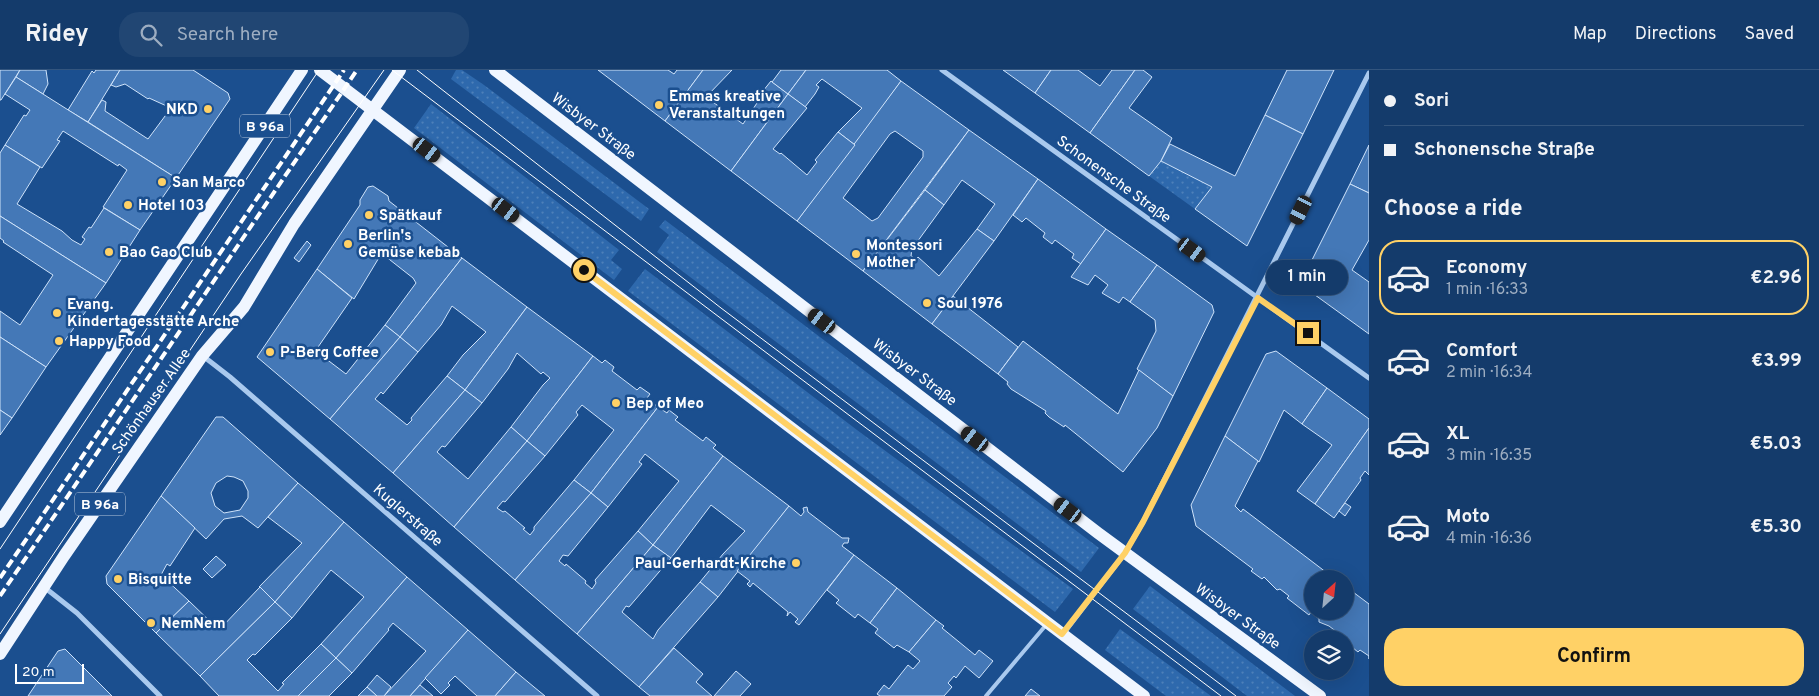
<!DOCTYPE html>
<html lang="en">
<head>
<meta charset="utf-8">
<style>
  body { margin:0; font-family:Overpass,sans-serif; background:#214673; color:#f1f3f6; height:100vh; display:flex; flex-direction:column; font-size:19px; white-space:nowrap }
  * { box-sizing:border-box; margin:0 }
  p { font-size:16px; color:#9dadc1 }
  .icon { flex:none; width:28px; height:28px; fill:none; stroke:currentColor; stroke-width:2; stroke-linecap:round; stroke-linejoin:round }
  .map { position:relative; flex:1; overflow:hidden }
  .details { display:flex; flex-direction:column; background:#143b6b; width:450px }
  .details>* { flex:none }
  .top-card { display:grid; align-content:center; height:110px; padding:0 15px; background:#143b6b }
  .needle { width:32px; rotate:27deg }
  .fabs { position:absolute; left:1304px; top:500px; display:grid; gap:10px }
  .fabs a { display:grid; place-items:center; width:50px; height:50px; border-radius:50%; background:#143b6b; box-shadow:0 5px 20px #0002,0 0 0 1px #33557e; font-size:25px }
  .scale { position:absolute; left:15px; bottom:12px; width:69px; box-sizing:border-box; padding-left:5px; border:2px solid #fff; border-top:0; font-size:14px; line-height:18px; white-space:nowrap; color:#fff; -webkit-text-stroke:4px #1b4f8f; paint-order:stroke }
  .end { position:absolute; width:22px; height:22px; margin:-11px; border:6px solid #ffd166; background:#111; box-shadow:0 0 0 2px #111 }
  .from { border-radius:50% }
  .bubble { position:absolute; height:35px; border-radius:18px; background:#143b6b; box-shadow:0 5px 20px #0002,0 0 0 1px #33557e; font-size:16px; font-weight:700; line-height:35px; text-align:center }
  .car { position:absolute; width:15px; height:30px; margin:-15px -8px; border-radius:6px; box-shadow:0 0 4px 1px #0007; background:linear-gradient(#222 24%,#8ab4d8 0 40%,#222 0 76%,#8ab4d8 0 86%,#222 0) }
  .top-card b { display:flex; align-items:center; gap:18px; height:48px; font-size:19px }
  .top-card b+b { border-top:1px solid #33557e }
  .top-card i { width:12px; height:12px; background:#f1f3f6 }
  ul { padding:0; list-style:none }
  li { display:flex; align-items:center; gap:15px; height:75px; margin:0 10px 8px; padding:0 5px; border:2px solid transparent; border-radius:20px }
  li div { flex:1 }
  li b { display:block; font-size:19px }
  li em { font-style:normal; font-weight:700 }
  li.active { border-color:#ffd166 }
  li>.icon { width:45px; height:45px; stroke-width:1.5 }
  h2 { padding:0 15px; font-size:22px; line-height:60px }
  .action { display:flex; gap:10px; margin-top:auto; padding:10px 15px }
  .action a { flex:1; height:58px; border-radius:20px; background:#ffd166; color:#111; font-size:20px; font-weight:700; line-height:58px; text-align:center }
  header { display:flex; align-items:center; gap:30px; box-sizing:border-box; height:70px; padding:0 25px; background:#143b6b; border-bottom:1px solid #33557e }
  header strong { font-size:24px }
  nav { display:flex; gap:28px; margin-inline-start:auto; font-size:18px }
  .search { width:350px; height:45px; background:#214673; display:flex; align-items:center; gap:12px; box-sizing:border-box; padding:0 18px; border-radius:20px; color:#9dadc1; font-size:19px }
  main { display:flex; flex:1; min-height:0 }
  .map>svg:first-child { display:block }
  .grass { fill:url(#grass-dots) }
  .building { fill:#4478b7; stroke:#cfe3fa; fill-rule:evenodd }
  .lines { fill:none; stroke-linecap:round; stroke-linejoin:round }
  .service { stroke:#a9c9ee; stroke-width:4 }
  .minor { stroke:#a9c9ee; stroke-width:5 }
  .primary { stroke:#f0f6ff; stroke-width:12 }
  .tram { stroke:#fff; stroke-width:1 }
  .rail { stroke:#fff; stroke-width:4; stroke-dasharray:9 4; stroke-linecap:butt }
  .route { stroke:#ffd166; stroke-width:6 }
  .poi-dot { fill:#ffd166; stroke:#1b4f8f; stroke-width:2 }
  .labels { text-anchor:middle; stroke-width:5; stroke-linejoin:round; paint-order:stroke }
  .shield { fill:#1b4f8f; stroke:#bbcadd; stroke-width:1 }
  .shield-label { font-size:14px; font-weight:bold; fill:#fff }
  .poi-label { font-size:15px; font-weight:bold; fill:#fff; stroke:#1b4f8f; text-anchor:start }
  .street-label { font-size:15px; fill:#fff; stroke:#1b4f8f }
</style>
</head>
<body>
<header>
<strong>Ridey</strong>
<div class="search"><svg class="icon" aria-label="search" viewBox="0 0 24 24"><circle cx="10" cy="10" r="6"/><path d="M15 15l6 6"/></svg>Search here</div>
<nav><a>Map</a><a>Directions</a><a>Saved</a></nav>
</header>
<main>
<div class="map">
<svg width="1369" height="626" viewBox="0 0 1369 626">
  <defs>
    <pattern id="grass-dots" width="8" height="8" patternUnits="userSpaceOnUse" patternTransform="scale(1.25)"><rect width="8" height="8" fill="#2e69ad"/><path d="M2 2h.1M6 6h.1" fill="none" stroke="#4d80b9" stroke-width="1.8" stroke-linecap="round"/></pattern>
  </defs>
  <rect width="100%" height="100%" fill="#1b4f8f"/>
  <g class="grass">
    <polygon points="456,0 462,0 484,15 649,139 641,151 451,9"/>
    <polygon points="431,34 619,180 611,190 622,199 614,210 414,58"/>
    <polygon points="1161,91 1212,117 1195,139 1149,106"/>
    <polygon points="665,150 1099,478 1081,502 657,182 669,165 659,157"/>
    <polygon points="645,199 857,360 1073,519 1055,542 628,221"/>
    <polygon points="1150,516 1295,626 1247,626 1133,539"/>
    <polygon points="1120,559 1211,626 1166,626 1105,580"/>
  </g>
  <g class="building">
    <polygon points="0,0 20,0 1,30 0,30"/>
    <polygon points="20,0 46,0 48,14 43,24 16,7"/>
    <polygon points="96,0 120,0 88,52 68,40 92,1 94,3"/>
    <polygon points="120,0 193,0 228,23 230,29 176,108 88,52 102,30 106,32 105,41 148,69 171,38 149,28 148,29 125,14 116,17 111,15"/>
    <polygon points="598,0 668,0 674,4 677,0 703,0 665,51"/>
    <polygon points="703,0 732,0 706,27 743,54 757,33 755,31 771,11 788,24 731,101 665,51"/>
    <polygon points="781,0 806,0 788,24 772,12"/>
    <polygon points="806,0 887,0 901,11 855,75 838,62 862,38 822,9 816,15 819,17 815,24 805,37 788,24"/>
    <polygon points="1003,0 1051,0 1035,23"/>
    <polygon points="1051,0 1078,0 1100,16 1112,0 1135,0 1090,63 1035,23"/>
    <polygon points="1135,0 1143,0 1152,7 1129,38 1172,68 1161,91 1149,106 1090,63"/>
    <polygon points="1287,0 1334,0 1303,64 1265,45"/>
    <polygon points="16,7 176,108 140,160 103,137 127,100 119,94 118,96 63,61 57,70 60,71 42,98 5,75 24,45 26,46 30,40 5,24"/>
    <path d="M901,11L969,60L863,201L797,151ZM895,61L923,81V87L878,148L872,151L843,128L890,64Z"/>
    <polygon points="788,24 807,38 773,79 780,84 781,83 807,105 817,92 815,90 838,62 855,75 797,151 731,101"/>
    <polygon points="1265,45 1303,64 1247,176 1195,139 1212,117 1161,91 1170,74 1235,106"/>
    <polygon points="969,60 1038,109 994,171 977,159 995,134 962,110 944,135 925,120"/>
    <polygon points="5,75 40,97 17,134 62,161 72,170 81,175 85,169 82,167 89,157 91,158 104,138 140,160 106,213 0,146 0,83"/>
    <polygon points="1369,75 1369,123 1350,114"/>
    <polygon points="1038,109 1106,159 1081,194 1072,188 1074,184 1055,170 1052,174 1043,167 1045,163 1026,148 1022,152 1013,145"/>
    <polygon points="1350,114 1369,123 1369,170 1352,200 1369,212 1369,264 1304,217 1302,210"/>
    <polygon points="373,116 388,126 389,131 462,188 400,267 385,255 416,213 413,208 385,186 380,186 354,229 317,199 360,135 360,130 368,117"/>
    <polygon points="925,120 944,135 912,179 911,186 916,189 918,187 939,206 977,159 994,171 932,254 863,201"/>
    <polygon points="0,146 106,213 46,297 0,267 0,241 20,255 53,205 3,172 4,171 0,168"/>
    <polygon points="1106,159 1157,195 1130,232 1123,227 1119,233 1102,223 1108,215 1095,205 1088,215 1071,207"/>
    <polygon points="307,171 311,175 299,192 294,188"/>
    <polygon points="462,188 527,237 465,320 447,306 463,285 486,262 452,236 441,255 418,282 400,267"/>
    <polygon points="1157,195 1212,235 1214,242 1173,326 1137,299 1156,261 1155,250 1130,232"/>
    <polygon points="317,199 352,228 316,280 321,285 346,304 385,255 400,267 330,349 257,287"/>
    <polygon points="953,226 1018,277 998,304 932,254"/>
    <polygon points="527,237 593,286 527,371 511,357 543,315 550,308 543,302 541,304 517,283 508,299 482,333 465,320"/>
    <polygon points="0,267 46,297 12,348 0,340"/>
    <polygon points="400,267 418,282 383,324 381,322 375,329 407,355 412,350 411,348 447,306 465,320 393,403 330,349"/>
    <polygon points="1023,271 1118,344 1139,300 1173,326 1157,358 1123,402 1065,355 1064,357 1049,347 1045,343 1046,341 1011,319 1007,314 1008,312 998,304"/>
    <polygon points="1276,281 1327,318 1302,354 1284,340 1259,392 1225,366 1266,284"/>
    <polygon points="593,286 602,293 605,290 614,297 612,301 637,320 640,317 650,324 647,328 658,337 591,423 574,410 614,360 582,335 576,342 578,345 545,386 527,371"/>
    <polygon points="1327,318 1369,349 1369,358 1315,434 1297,421 1332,375 1302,354"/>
    <polygon points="465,320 482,333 445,377 442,376 437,382 468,409 511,357 527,371 454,457 393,403"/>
    <polygon points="658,337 667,343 669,340 678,347 675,350 703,371 706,367 716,375 713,378 723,386 653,475 638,461 679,411 645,384 639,392 642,394 608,437 591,423"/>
    <polygon points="0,340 12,348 0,365"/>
    <path d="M216,347H223L298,413L258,458L242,446L224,449L206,469L161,426ZM227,406L234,407L243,411L248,421V428L240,440L224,443L215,436L211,423L216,413Z"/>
    <polygon points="1369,358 1369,405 1365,401 1360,408 1361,410 1334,448 1315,434"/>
    <polygon points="1225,366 1258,391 1235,436 1241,442 1243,439 1335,509 1312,509 1312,541 1345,541 1345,516 1369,534 1369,589 1369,586 1360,580 1358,582 1348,574 1350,572 1329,556 1319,552 1319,549 1311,542 1309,545 1287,528 1289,526 1280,519 1277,520 1264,507 1262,509 1251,501 1253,499 1196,456 1191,435"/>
    <polygon points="527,371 545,386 505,432 503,431 497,438 503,442 505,441 525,458 523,459 530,465 534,460 534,457 574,410 591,423 515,510 454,457"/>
    <polygon points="723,386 789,436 718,527 700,512 723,484 745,461 711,435 671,488 653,475"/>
    <polygon points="298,413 344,452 275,532 259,517 302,473 268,447"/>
    <polygon points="591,423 608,437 568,486 563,485 559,491 565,496 566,494 586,511 585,513 592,519 596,513 595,510 638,461 653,475 577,564 515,510"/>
    <polygon points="161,426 195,458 170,496 167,494 161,505 189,531 156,563 107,514 106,506"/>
    <polygon points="1345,433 1351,437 1345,446 1339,441"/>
    <polygon points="789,436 801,446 804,442 803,438 807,437 808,442 842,468 849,468 848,473 844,473 842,476 854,485 799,555 795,552 798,549 790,542 787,546 788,542 753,513 750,517 747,514 750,511 737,501"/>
    <polygon points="344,452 407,507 336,588 321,574 364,527 331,500 292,548 275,532"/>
    <polygon points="653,475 671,488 629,537 626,536 622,542 653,569 658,560 700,512 718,527 639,617 577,564"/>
    <polygon points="854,485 897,518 870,553 858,544 855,548 836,533 839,530 827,520"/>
    <polygon points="216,486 226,495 212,508 203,499"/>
    <polygon points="407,507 468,560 410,626 384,626 426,581 393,553 388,559 389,560 352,603 336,588"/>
    <polygon points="260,517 275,532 200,606 156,563 189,531 219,560"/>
    <polygon points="897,518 936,550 909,582 897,575 894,578 875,563 878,559 870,553"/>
    <polygon points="275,532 292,548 255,585 253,584 247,590 278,621 284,614 282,613 321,574 336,588 298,626 219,626 200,606"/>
    <polygon points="936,550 944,556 942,558 975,585 979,580 993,591 979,608 965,596 956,608 954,606 948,613 952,617 944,626 880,626 877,624 884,615 889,619 908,595 913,599 920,591 909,582"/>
    <polygon points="468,560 516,602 495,626 477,626 455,606 448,613 450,615 441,624 425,608"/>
    <polygon points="674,578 703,604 696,612 712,626 650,626 639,617"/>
    <polygon points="65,579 112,626 28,626 58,581"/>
    <polygon points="336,588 352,603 329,626 298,626"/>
    <polygon points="736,601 751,614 740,626 714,626"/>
    <polygon points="516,602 534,617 545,626 495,626"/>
    <polygon points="377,605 391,617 384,626 377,626 367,617"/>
    <polygon points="420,615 433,626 410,626"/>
    <polygon points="367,617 377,626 358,626"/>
    <polygon points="1031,619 1040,626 1025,626"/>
  </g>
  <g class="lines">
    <polyline class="service" points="986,626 1046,555"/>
    <g class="minor">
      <polyline points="942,0 1369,308"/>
      <polyline points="203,286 230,307 597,626"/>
      <polyline points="44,517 77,543 160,626"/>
      <polyline points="1063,564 1125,483 1143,452 1369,3"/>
    </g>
    <g class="primary">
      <polyline points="320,0 1144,626"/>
      <polyline points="495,0 1098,463 1320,626"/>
      <polyline points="0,452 302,0"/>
      <polyline points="0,584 64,486 202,286 244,237 294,154 400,0"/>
    </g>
    <g class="tram">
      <polyline points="392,0 1221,626"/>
      <polyline points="417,0 721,238 1236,626"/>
      <polyline points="0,479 319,0"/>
      <polyline points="0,564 241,204 384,0"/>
    </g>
    <g class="rail">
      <polyline points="0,508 344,0"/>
      <polyline points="0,526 357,0"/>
    </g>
  </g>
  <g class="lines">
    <polyline class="route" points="584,200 1062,564 1125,483 1143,452 1258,228 1308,263"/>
  </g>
  <g class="poi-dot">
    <circle cx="659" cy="35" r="5"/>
    <circle cx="208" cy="39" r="5"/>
    <circle cx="162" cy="112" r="5"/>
    <circle cx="128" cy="135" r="5"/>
    <circle cx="369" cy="145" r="5"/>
    <circle cx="348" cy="174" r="5"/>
    <circle cx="109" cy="182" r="5"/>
    <circle cx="856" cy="184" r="5"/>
    <circle cx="927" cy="233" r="5"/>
    <circle cx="57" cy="243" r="5"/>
    <circle cx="59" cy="271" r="5"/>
    <circle cx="270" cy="282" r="5"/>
    <circle cx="616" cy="333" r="5"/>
    <circle cx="796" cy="493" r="5"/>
    <circle cx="118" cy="509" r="5"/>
    <circle cx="151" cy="553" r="5"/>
  </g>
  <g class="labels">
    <g class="shield">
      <rect x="240" y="44.5" width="50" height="23" rx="4"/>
      <rect x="75" y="422.5" width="50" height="23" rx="4"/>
    </g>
    <g class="shield-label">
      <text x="265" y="61">B 96a</text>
      <text x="100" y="439">B 96a</text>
    </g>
    <g class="poi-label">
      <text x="669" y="31">Emmas kreative<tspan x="669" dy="17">Veranstaltungen</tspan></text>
      <text x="198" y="44" text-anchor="end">NKD</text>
      <text x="172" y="117">San Marco</text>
      <text x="138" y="140">Hotel 103</text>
      <text x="379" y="150">Spätkauf</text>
      <text x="358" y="170">Berlin's<tspan x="358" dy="17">Gemüse kebab</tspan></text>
      <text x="866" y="180">Montessori<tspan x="866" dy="17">Mother</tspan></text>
      <text x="119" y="187">Bao Gao Club</text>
      <text x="937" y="238">Soul 1976</text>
      <text x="67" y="239">Evang.<tspan x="67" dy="17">Kindertagesstätte Arche</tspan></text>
      <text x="69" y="276">Happy Food</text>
      <text x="280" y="287">P-Berg Coffee</text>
      <text x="626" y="338">Bep of Meo</text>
      <text x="786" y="498" text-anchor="end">Paul-Gerhardt-Kirche</text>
      <text x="128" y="514">Bisquitte</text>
      <text x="161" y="558">NemNem</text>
    </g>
    <g class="street-label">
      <text transform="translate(594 56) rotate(37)" y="5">Wisbyer Straße</text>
      <text transform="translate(1114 109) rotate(36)" y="5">Schonensche Straße</text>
      <text transform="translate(915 302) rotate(37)" y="5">Wisbyer Straße</text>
      <text transform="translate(151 331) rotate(-55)" y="5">Schönhauser Allee</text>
      <text transform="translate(408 445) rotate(41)" y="5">Kuglerstraße</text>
      <text transform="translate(1238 546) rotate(36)" y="5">Wisbyer Straße</text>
    </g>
  </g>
</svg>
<div class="fabs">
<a><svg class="needle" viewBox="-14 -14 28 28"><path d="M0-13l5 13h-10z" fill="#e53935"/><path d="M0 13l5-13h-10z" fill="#9dadc1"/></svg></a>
<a><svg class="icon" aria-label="layers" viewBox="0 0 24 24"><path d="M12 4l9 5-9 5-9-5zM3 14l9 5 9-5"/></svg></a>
</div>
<div class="scale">20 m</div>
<i class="end from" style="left:584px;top:200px"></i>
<i class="end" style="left:1308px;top:263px"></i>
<div class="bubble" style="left:1266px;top:190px;width:82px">1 min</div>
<i class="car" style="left:427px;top:80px;rotate:127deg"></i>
<i class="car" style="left:506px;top:140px;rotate:127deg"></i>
<i class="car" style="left:1301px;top:140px;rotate:206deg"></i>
<i class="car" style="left:1192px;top:180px;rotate:126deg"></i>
<i class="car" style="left:822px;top:251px;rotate:307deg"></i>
<i class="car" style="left:975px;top:369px;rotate:307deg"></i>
<i class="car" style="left:1068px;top:440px;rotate:307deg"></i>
</div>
<section class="details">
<div class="top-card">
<b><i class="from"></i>Sori</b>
<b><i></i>Schonensche Straße</b>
</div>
<h2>Choose a ride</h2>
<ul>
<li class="active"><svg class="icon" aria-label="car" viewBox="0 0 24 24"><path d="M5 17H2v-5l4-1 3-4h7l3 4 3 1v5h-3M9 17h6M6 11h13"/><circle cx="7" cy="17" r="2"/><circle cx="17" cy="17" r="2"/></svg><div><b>Economy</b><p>1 min · 16:33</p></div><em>€2.96</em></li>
<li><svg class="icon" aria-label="car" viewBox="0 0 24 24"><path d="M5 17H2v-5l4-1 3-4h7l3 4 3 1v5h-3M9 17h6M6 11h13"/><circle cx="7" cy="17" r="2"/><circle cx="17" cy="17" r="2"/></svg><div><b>Comfort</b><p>2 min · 16:34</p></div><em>€3.99</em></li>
<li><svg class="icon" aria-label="car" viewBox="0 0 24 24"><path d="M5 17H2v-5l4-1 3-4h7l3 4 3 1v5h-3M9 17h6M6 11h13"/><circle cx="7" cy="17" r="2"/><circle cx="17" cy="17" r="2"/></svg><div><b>XL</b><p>3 min · 16:35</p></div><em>€5.03</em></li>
<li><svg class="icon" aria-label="car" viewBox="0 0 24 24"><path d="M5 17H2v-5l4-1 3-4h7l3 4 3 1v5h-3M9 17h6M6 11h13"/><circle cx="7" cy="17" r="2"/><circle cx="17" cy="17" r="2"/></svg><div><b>Moto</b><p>4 min · 16:36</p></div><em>€5.30</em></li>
</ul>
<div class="action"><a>Confirm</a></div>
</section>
</main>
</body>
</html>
